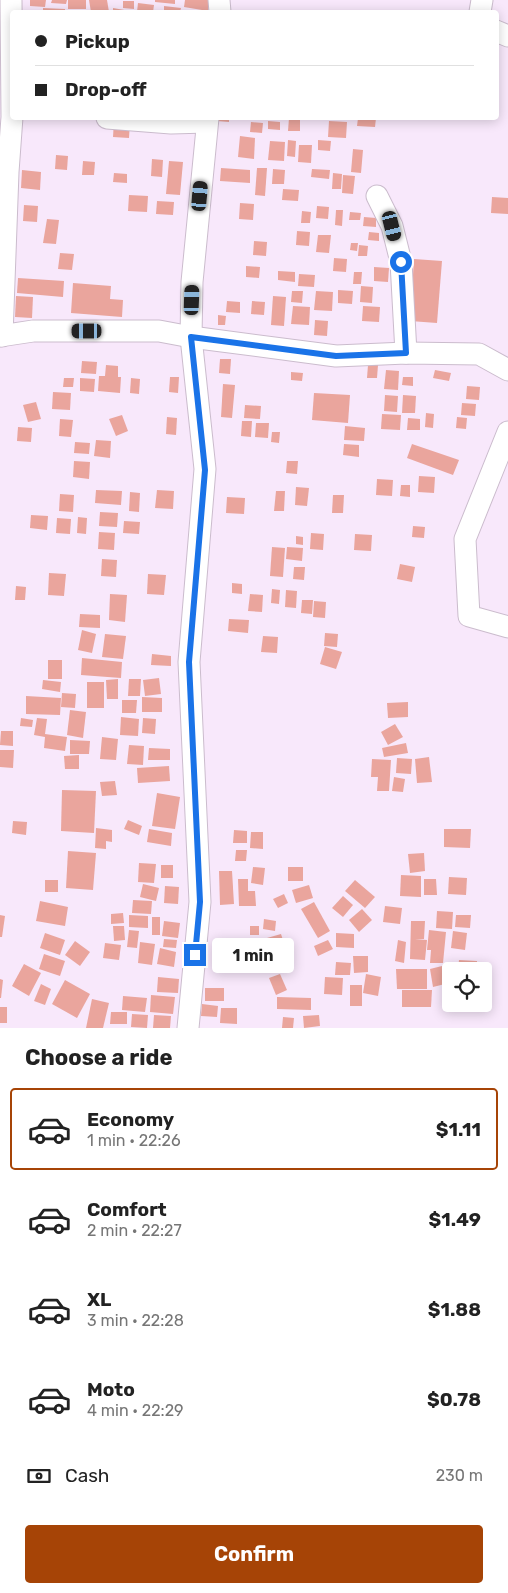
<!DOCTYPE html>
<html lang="en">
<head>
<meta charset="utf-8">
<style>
  body { margin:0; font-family:Rubik,sans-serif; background:#f2f2f2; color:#222; height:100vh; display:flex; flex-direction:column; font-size:19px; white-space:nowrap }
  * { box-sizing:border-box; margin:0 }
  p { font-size:16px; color:#767676 }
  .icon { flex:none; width:28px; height:28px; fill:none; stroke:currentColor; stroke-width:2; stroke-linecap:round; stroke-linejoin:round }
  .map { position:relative; height:1028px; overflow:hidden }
  .side { display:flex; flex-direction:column; background:#fff; flex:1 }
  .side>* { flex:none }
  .banner { position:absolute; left:10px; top:10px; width:489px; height:110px; border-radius:5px; box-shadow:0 2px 12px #0003; display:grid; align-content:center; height:110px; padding:0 25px; background:#fff }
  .tools { position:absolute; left:442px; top:962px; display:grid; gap:10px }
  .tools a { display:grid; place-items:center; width:50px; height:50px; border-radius:5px; background:#fff; box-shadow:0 2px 12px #0003; font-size:25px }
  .end { position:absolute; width:22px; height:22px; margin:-11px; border:6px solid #1a73e8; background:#fff; box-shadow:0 0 0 2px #fff }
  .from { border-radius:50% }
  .bubble { position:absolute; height:35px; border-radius:5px; background:#fff; box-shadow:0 2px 12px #0003; font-size:16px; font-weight:700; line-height:35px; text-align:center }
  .car { position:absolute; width:15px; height:30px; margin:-15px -8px; border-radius:6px; box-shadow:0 0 4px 1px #0007; background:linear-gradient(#222 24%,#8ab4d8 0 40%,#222 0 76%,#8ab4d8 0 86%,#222 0) }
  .banner b { display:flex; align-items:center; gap:18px; height:48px; font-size:19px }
  .banner b+b { border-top:1px solid #e0e0e0 }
  .banner i { width:12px; height:12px; background:#222 }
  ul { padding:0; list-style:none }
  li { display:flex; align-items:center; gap:15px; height:82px; margin:0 10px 8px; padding:0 15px; border:2px solid transparent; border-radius:5px }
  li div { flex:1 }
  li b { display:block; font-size:19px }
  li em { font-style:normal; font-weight:700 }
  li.active { border-color:#a64406 }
  li>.icon { width:45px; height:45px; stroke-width:1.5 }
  h2 { padding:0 25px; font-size:22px; line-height:60px }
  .pay { display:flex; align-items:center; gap:12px; height:55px; padding:0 25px; font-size:19px }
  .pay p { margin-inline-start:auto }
  .primary-button { display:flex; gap:10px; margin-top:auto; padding:10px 25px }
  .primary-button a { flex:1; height:58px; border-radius:5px; background:#a64406; color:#fff; font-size:20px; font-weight:700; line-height:58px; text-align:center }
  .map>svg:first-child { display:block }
  .building { fill:#eaa59d }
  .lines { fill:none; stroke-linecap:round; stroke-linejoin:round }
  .street-casing { stroke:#cbbccd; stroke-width:23 }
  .street { stroke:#fff; stroke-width:21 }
  .route { stroke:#1a73e8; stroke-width:6 }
</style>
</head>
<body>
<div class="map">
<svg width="508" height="1028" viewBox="0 0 508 1028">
  <rect width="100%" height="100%" fill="#f8e8fb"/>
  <g class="building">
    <polygon points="30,0 46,0 45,7 30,6"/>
    <polygon points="52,0 67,0 66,4 51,3"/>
    <rect x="68" y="0" width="18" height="9"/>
    <polygon points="89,0 107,0 109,12 91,12"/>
    <polygon points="155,0 175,0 175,4 155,2"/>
    <polygon points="185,0 209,0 208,11 184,7"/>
    <polygon points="123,1 134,1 134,9 123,8"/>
    <polygon points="138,3 154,5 153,12 137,12"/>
    <polygon points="164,6 181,8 180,12 164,12"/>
    <polygon points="43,8 65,9 65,12 43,12"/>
    <polygon points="113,8 130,11 130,12 113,12"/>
    <polygon points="217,118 229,118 229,122 217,121"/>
    <polygon points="289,118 300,119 300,131 288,131"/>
    <polygon points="358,118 376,118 375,127 357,126"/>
    <polygon points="268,121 280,122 280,130 268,129"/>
    <polygon points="329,121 347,122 346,138 328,137"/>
    <polygon points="114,122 130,123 129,138 113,137"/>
    <polygon points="251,122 263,123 262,133 250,132"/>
    <polygon points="240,136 255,138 254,159 238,157"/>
    <polygon points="288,140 296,141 295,157 287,156"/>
    <polygon points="318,140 331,141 330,151 318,150"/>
    <polygon points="270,141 285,142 284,161 268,160"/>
    <polygon points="299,145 312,145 311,163 298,162"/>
    <polygon points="353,149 363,150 361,173 351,172"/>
    <polygon points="56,155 68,156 67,170 55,169"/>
    <polygon points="152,159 163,160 162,177 151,176"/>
    <polygon points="83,161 95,162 94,175 82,175"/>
    <polygon points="169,161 183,162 180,195 166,194"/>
    <polygon points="221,168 250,170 250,183 220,181"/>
    <polygon points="257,168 267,168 265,196 255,195"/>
    <polygon points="273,169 285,170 284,184 272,184"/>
    <polygon points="312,169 330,170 329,179 311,177"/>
    <polygon points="22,170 41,172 40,190 21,188"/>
    <polygon points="114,173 127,174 127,183 113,182"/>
    <polygon points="333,173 342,174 341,189 332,189"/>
    <polygon points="343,175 355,176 353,194 342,193"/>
    <polygon points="283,189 299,190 298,201 282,200"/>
    <polygon points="129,195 148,196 147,212 128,211"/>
    <polygon points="492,197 508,198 508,214 491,213"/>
    <polygon points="157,201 174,202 173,215 156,214"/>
    <polygon points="240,203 254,204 253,220 239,219"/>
    <polygon points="24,205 38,206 37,222 23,221"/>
    <polygon points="317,206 329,207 328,219 316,218"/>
    <polygon points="336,210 343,210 342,226 335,225"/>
    <polygon points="302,211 311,212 310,223 301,223"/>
    <polygon points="350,212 361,213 360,220 349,220"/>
    <polygon points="364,217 376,218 376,227 363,226"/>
    <polygon points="47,219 59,220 56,244 43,243"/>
    <polygon points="297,231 310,232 309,246 296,245"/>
    <polygon points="369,232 379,233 379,241 368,240"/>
    <polygon points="318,235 331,235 329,253 316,252"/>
    <polygon points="254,241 267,242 266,256 253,255"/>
    <polygon points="351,243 358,243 357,251 350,250"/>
    <polygon points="359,245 368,246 367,256 358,256"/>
    <polygon points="60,253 74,254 72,270 58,269"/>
    <polygon points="334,258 347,259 346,272 333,271"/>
    <polygon points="414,259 442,261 437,323 410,321"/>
    <polygon points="246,266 260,267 259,278 246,277"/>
    <polygon points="374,267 389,268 388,282 374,281"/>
    <polygon points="278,271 295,272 295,282 278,280"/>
    <polygon points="354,272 362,272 361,284 353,284"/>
    <polygon points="299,274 315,275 314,287 298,286"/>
    <polygon points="18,278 64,281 63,297 17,293"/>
    <polygon points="73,283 111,286 110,299 123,300 122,317 71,313"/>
    <polygon points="361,286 373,287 372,303 360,302"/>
    <polygon points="338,290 353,291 352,304 338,303"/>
    <polygon points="292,291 303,291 302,303 291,302"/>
    <polygon points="316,291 333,292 332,311 314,310"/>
    <polygon points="16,296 33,297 32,318 15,317"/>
    <polygon points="273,296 286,297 284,326 271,325"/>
    <polygon points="227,301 240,302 240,313 226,312"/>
    <polygon points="252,301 265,302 264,315 251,314"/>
    <polygon points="293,306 310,307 309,325 291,324"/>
    <polygon points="363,306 380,307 379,322 362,321"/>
    <polygon points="218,315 226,316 225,325 218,325"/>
    <polygon points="315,320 328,321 327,336 314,335"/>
    <polygon points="220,359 231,359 230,374 219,373"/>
    <polygon points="82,361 97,362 96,374 81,373"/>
    <polygon points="106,365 118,366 118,377 121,377 120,393 98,391 99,376 105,376"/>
    <polygon points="368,365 378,365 377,378 367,378"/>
    <polygon points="386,370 399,371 398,390 384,389"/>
    <polygon points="435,370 451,373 449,381 433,378"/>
    <polygon points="291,372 303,373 302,381 291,380"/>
    <polygon points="170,377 179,377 178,393 169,392"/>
    <polygon points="403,377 413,377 413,386 402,385"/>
    <polygon points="64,378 74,378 73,387 63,387"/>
    <polygon points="80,378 95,379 94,392 80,391"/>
    <polygon points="131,378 140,379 139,394 130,393"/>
    <polygon points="223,384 235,385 232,418 221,417"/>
    <polygon points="467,386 480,387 479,400 466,399"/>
    <polygon points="53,392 71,393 70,410 52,409"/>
    <polygon points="314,393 350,395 348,423 312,420"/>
    <polygon points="385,395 398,396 397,412 384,411"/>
    <polygon points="403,395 416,396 415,413 402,413"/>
    <polygon points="36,402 41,419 28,422 23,405"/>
    <polygon points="462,403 476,404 475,416 461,415"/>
    <polygon points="245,405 261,406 260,419 244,418"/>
    <polygon points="426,413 434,414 433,428 425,427"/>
    <polygon points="382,414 401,415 400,430 381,429"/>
    <polygon points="122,415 128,431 116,436 109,419"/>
    <polygon points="167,417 177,418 176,435 166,434"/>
    <polygon points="457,417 467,418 466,429 456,428"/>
    <polygon points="408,418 420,419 420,430 407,430"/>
    <polygon points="60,419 73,420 71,437 59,436"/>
    <polygon points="242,421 252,421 251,437 241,436"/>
    <polygon points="256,423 269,423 268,438 255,437"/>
    <polygon points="345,426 365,428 364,441 344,440"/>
    <polygon points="18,427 32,428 31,442 17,441"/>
    <polygon points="272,432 280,432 279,443 271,442"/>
    <polygon points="96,440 111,441 110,458 94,456"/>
    <polygon points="75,442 90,443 89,454 74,453"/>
    <polygon points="344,444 359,445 359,457 343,455"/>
    <polygon points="412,444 459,460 453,475 407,458"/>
    <polygon points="74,461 90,462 89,479 73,477"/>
    <polygon points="287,461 298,461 297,474 286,473"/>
    <polygon points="419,476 435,477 434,493 418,492"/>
    <polygon points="377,479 393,480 392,496 376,495"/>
    <polygon points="401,485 410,485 410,497 400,496"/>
    <polygon points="296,487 309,488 307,506 295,505"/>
    <polygon points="96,490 122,491 121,505 95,503"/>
    <polygon points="157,490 174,491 173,509 155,508"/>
    <polygon points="276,491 285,491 284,511 274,511"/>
    <polygon points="130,492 140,493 139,512 129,511"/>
    <polygon points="60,494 74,495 73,512 59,511"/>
    <polygon points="333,495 344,495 343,513 332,513"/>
    <polygon points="227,497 245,498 244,514 226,513"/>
    <polygon points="100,512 118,513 117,527 99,526"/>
    <polygon points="31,515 48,516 47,530 30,528"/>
    <polygon points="78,517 87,518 86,534 77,533"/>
    <polygon points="57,518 71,519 70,534 56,533"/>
    <polygon points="124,521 140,522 139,534 123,533"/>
    <polygon points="413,526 425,527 424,538 412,537"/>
    <polygon points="99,532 115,533 114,550 98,549"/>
    <polygon points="311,533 324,534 323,550 310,549"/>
    <polygon points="355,534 372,535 371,551 354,550"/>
    <polygon points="296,536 303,537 303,545 296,544"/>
    <polygon points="272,547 285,548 283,577 270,576"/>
    <polygon points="287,547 303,548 302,561 286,559"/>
    <polygon points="102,559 117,560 116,577 101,576"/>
    <polygon points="400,564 415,567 412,582 397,579"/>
    <polygon points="294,567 305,567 304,580 293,579"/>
    <polygon points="49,573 66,574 64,596 48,595"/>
    <polygon points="148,574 166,575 164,595 147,594"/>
    <polygon points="232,583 242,584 242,594 232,593"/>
    <polygon points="16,586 26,587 25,600 15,600"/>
    <polygon points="272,589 280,590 279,604 271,603"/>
    <polygon points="286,590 297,591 296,608 285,607"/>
    <polygon points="110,594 127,595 125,622 109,620"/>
    <polygon points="250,594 263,595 262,612 248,611"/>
    <polygon points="302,600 313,600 312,614 301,613"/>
    <polygon points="314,601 326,602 325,618 313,617"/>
    <polygon points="80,614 100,615 100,628 79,627"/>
    <polygon points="229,619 249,620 248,633 228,631"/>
    <polygon points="82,630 96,634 92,653 78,650"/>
    <polygon points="325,633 338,634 337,647 324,646"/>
    <polygon points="105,634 126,636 123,659 102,657"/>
    <polygon points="263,636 278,637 277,653 261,652"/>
    <polygon points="325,647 342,652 336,669 320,664"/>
    <polygon points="152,654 171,656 171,666 151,665"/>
    <polygon points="82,658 122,662 121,678 81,675"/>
    <rect x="48" y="660" width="14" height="19"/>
    <polygon points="159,678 161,694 145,696 143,680"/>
    <polygon points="118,679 118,699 107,699 106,680"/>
    <polygon points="129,679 141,679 140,696 128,696"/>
    <polygon points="43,680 61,682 60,692 42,689"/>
    <rect x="87" y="682" width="17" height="26"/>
    <polygon points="62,693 76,694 75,708 61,707"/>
    <polygon points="26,696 61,698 60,715 26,714"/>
    <polygon points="142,697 162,698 162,712 142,712"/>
    <polygon points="122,700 137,700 136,713 122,713"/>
    <polygon points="408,702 408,717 388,718 387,703"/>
    <polygon points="70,710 86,712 83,738 67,735"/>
    <polygon points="121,717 139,719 138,736 120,735"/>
    <polygon points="21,718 33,720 32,727 20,726"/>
    <polygon points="37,718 47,719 45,734 67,737 65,751 44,748 45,737 34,735"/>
    <polygon points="143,718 156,719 155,734 142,733"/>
    <polygon points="395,724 403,737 388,745 381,732"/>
    <polygon points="1,731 13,731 13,746 0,745"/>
    <polygon points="102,737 118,739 116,760 100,759"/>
    <polygon points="70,740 90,741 89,754 70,754"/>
    <polygon points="406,743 408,753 384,757 382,748"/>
    <polygon points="129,745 144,746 143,765 127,764"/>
    <polygon points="149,748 170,749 170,760 148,760"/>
    <polygon points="0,750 14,750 13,768 0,767"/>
    <polygon points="79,755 79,769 65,769 64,756"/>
    <polygon points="429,757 432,782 417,783 415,759"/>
    <polygon points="397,758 412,759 411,774 396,773"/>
    <polygon points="372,759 391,760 389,791 377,791 378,777 371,777"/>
    <polygon points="169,766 170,781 138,783 137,768"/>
    <polygon points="394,777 405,779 403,792 392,791"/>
    <polygon points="115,781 117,795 102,796 100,782"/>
    <polygon points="62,790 96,791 94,833 61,831"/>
    <polygon points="157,793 180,797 175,829 152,826"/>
    <polygon points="128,820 142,826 139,835 124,829"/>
    <polygon points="13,821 27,822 26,835 12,833"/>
    <polygon points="96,828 112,830 112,842 106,841 106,849 95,848"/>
    <polygon points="149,829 172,833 171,846 147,842"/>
    <polygon points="444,829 471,829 470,848 444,847"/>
    <polygon points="234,830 247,831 247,843 233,843"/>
    <polygon points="251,832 263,832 263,849 250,848"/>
    <polygon points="236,850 247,850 246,861 235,861"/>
    <polygon points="68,851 96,853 93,890 66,888"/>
    <polygon points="424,853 425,871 410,873 408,854"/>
    <polygon points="139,863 156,864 154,883 138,882"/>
    <rect x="161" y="865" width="12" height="13"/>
    <polygon points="253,867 265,868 263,885 251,883"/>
    <rect x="288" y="867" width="15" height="14"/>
    <polygon points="219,871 232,871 234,904 220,905"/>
    <polygon points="401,875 421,876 421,897 400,896"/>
    <polygon points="449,877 467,878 466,895 448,894"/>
    <polygon points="238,879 248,879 248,891 255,891 256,906 239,906"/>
    <polygon points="424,879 436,879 437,895 424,895"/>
    <rect x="45" y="880" width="13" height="12"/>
    <polygon points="355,880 375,897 365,908 345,891"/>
    <polygon points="143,884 159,888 156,901 140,897"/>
    <polygon points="309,885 313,898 296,903 292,890"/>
    <polygon points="165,886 179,887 178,904 164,903"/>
    <polygon points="284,894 288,903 278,908 273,899"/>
    <polygon points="343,896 353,905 343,917 332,908"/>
    <polygon points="133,900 152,901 151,914 132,913"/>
    <polygon points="40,901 68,907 65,926 36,921"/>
    <polygon points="314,902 330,931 318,938 301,909"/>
    <polygon points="385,906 402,908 400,924 383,922"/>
    <polygon points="362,909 372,920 359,932 349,920"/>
    <polygon points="437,911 453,912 452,929 436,928"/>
    <polygon points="123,913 124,923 111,924 111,914"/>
    <polygon points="0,915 5,916 2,937 0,937"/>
    <polygon points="129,915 148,916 148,928 129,927"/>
    <polygon points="456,915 471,915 470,928 455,927"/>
    <rect x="152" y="917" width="8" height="18"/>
    <polygon points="264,919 276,921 275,931 263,929"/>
    <polygon points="164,921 180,923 178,938 162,936"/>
    <polygon points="411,921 425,921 424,939 415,939 427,940 425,960 410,959"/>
    <polygon points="113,926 124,926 125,940 114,941"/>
    <rect x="250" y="926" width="9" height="9"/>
    <polygon points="129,930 139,931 137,948 127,947"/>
    <polygon points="429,930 446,932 443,963 430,963 431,950 427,950"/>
    <polygon points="453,931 467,933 465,950 451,948"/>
    <polygon points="45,933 65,940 60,955 40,948"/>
    <polygon points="336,933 354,934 354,948 336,947"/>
    <polygon points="281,934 285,946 271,950 267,938"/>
    <polygon points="164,939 177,940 176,948 163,947"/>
    <polygon points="328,940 333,949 318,956 314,946"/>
    <polygon points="398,940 406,942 404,963 395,961"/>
    <polygon points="75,941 90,952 80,966 65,955"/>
    <polygon points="140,942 155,944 152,965 138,963"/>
    <polygon points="105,943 121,945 119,960 103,958"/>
    <polygon points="160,948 176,952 174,967 157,964"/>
    <polygon points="287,948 292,961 277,967 272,954"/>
    <polygon points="44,954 65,961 60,976 39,969"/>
    <polygon points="353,956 368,956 368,972 354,973"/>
    <polygon points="459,960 477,961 477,971 458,970"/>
    <polygon points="336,962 351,963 350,975 335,975"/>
    <polygon points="24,964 41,973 29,996 12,986"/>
    <polygon points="442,966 445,984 433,987 430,969"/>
    <polygon points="396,969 427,969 427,989 397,989"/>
    <polygon points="280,974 287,990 276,995 269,978"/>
    <polygon points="366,974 381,977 378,996 363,993"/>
    <polygon points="158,977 179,979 178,993 157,992"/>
    <polygon points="325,977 343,978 342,995 324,994"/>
    <polygon points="0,979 3,980 1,998 0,998"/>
    <polygon points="65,980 90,994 77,1018 52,1004"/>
    <polygon points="41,984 51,989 45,1005 34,1001"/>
    <rect x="350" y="985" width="12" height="21"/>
    <rect x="443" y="987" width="8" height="16"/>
    <rect x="205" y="988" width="19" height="13"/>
    <polygon points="402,990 432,990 431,1007 402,1007"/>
    <polygon points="151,995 175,997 173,1014 150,1012"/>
    <polygon points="123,996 147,998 145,1012 122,1010"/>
    <polygon points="277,997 311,998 311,1010 277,1009"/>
    <polygon points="92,999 109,1003 103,1028 86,1028"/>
    <polygon points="202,1004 218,1006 217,1017 201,1016"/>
    <rect x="0" y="1007" width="7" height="16"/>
    <polygon points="221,1008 237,1008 237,1024 220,1023"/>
    <polygon points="111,1012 127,1012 127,1024 110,1024"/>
    <polygon points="132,1014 148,1015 147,1028 131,1027"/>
    <polygon points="154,1015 171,1016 170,1028 153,1028"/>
    <polygon points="319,1015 320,1026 304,1028 303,1016"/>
    <polygon points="283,1017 294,1018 293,1028 282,1028"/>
  </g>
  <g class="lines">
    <defs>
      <g id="street">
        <polyline points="219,0 220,12"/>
        <polyline points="480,12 482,0"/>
        <polyline points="496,31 508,36"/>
        <polyline points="107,118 171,123 207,122"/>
        <polyline points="377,196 392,226 401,262 406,353"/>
        <polyline points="0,336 33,331 159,331 191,337 336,356 406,353 479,354 508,370"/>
        <polyline points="2,336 8,172 12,117 11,0"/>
        <polyline points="508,432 465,539 469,616 508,627"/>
        <polyline points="188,1028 200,902 189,662 205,469 191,337 192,282 208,118"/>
      </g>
    </defs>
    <use href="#street" class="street-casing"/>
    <use href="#street" class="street"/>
  </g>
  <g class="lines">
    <polyline class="route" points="195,955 200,902 189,662 205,470 191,337 336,356 406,353 401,262"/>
  </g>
</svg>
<div class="tools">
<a><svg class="icon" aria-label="locate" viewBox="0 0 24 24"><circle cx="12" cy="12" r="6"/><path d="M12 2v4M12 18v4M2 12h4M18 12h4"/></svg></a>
</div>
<i class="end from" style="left:401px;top:262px"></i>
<i class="end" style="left:195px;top:955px"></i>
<div class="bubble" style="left:212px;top:938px;width:82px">1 min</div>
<i class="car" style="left:200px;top:196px;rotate:5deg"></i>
<i class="car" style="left:392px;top:226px;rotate:166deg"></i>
<i class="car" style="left:192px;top:300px;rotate:2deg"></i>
<i class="car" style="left:87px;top:331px;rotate:270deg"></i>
<div class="banner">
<b><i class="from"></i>Pickup</b>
<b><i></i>Drop-off</b>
</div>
</div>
<section class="side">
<h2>Choose a ride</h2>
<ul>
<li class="active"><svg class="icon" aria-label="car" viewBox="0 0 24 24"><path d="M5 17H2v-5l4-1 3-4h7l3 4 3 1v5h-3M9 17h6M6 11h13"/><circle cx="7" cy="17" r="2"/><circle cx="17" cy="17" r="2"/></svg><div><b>Economy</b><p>1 min · 22:26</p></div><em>$1.11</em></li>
<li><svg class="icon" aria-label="car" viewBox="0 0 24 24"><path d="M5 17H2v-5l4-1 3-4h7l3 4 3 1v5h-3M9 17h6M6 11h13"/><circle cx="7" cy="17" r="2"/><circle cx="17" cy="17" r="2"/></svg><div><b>Comfort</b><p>2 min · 22:27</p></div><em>$1.49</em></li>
<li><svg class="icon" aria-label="car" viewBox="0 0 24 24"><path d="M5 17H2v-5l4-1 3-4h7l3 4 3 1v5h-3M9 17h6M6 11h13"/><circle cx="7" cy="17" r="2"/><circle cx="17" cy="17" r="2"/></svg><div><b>XL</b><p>3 min · 22:28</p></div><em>$1.88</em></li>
<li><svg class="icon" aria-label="car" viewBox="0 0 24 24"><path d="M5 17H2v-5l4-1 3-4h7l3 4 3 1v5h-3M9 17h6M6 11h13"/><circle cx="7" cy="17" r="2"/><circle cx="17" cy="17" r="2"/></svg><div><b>Moto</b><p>4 min · 22:29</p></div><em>$0.78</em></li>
</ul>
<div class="pay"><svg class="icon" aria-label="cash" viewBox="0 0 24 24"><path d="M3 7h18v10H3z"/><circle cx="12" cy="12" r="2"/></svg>Cash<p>230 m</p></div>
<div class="primary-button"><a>Confirm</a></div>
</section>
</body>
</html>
